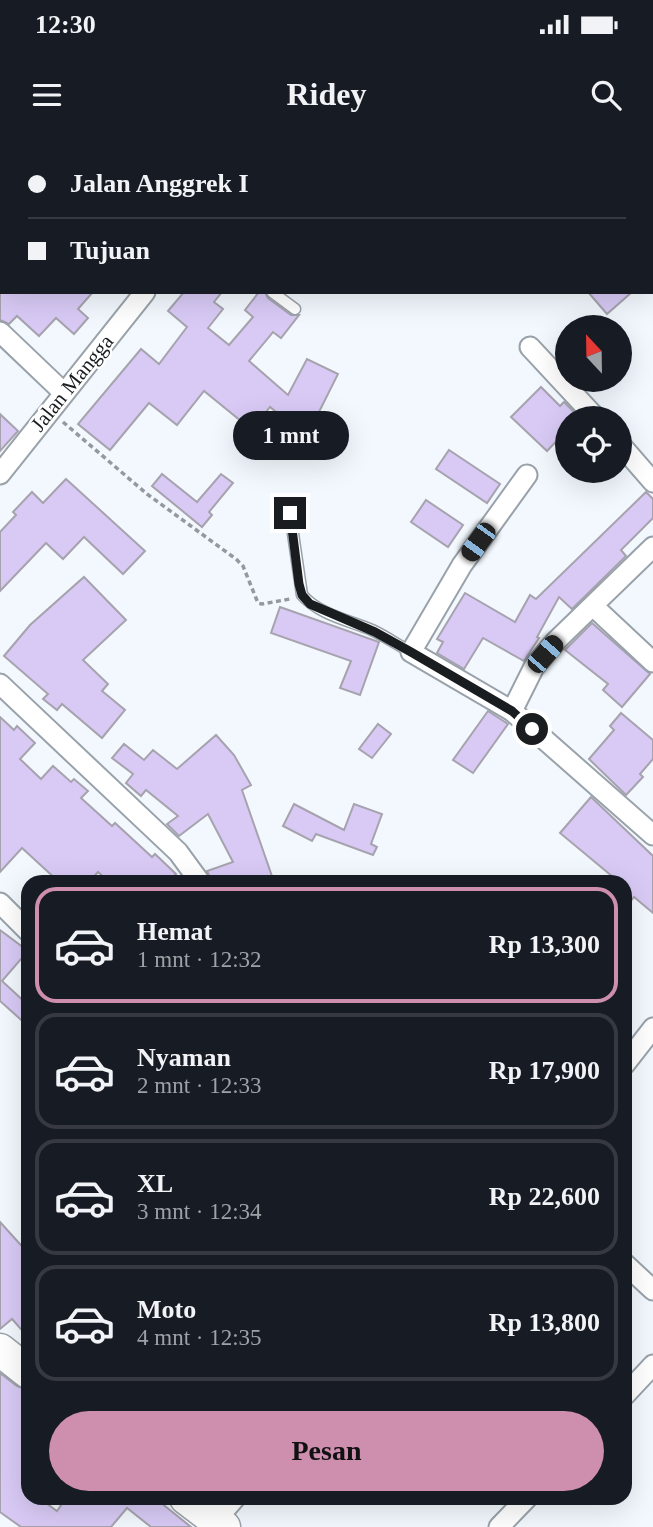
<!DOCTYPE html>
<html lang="id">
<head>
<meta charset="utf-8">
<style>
  body { margin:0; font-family:Georgia,serif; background:#242831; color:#f1f3f6; height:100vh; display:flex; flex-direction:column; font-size:26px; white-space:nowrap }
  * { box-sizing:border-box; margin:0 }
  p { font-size:23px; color:#9ea1a6 }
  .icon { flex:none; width:38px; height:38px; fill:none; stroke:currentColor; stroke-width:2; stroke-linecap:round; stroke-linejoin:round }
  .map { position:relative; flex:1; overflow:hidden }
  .sheet { position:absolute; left:21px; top:735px; width:611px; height:630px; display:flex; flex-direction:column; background:#171b24; border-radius:21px; box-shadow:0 7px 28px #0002 }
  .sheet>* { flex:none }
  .hud { position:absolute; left:0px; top:0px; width:654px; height:154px; box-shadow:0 7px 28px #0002; display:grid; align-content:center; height:154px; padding:0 28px; background:#171b24 }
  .needle { width:46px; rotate:338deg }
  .buttons { position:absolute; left:555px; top:175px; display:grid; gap:14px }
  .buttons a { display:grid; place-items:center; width:77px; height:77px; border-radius:50%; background:#171b24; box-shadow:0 7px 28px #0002; font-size:35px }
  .end { position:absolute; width:32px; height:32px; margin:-16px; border:9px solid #1a1d20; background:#fff; box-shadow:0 0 0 4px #fff }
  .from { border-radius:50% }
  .bubble { position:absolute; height:49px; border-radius:24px; background:#171b24; box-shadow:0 7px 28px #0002; font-size:23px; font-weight:800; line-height:49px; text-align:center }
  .car { position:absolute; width:21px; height:42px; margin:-21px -10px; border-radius:9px; box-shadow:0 0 5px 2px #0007; background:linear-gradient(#222 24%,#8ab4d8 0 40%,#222 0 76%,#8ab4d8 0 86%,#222 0) }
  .hud b { display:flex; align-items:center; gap:24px; height:66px; font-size:26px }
  .hud b+b { border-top:2px solid #363941 }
  .hud i { width:18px; height:18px; background:#f1f3f6 }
  ul { padding:12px 0 0; list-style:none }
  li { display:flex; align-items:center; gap:21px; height:116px; margin:0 14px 10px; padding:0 14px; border:4px solid #363941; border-radius:21px }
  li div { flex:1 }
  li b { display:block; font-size:26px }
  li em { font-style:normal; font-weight:800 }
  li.on { border-color:#ce8ead }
  li>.icon { width:63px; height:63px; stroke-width:1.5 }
  .action { display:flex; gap:14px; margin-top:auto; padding:14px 28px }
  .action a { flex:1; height:80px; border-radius:42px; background:#ce8ead; color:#111; font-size:28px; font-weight:800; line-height:80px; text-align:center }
  .status { display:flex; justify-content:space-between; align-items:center; height:49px; padding:0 35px; background:#171b24; direction:ltr }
  .status svg { height:19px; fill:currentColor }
  header { display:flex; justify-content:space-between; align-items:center; height:91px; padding:0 28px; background:#171b24; font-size:32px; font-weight:800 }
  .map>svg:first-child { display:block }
  .building { fill:#d8caf5; stroke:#a6a3ae; stroke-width:2 }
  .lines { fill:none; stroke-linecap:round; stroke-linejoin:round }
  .lane-casing { stroke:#99a2aa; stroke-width:13 }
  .street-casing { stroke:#99a2aa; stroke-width:23 }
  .primary-casing { stroke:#99a2aa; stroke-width:35 }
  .path { stroke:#94999d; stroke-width:3.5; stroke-dasharray:5 3.5; stroke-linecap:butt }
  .lane { stroke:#fff; stroke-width:10 }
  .street { stroke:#fff; stroke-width:19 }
  .primary { stroke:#fff; stroke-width:32 }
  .route { stroke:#1a1d20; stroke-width:9 }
  .labels { text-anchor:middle; stroke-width:5; stroke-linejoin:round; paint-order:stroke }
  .street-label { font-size:21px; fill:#1a1d20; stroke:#fff }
</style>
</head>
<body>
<div class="status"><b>12:30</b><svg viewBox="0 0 49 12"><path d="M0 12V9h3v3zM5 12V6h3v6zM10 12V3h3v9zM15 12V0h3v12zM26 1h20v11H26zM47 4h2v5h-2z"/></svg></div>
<header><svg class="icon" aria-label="menu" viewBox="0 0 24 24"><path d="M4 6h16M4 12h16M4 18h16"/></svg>Ridey<svg class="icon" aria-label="search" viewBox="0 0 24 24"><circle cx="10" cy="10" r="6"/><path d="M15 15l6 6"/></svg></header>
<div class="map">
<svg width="653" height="1387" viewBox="0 0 653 1387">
  <rect width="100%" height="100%" fill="#f2f8fd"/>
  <g class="building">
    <polygon points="0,152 93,152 78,169 88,178 74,194 56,178 39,196 17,176 9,184 0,180"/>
    <polygon points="184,152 222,152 214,162 223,169 208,188 229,205 253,177 245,170 259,152 265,152 268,158 291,175 299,175 281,198 273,192 249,221 288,255 307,219 338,234 319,272 301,293 270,267 252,290 204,251 177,285 149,263 110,310 78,284 141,209 159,224 187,187 168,171"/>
    <polygon points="588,152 632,152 607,174"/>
    <polygon points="541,247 560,266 564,262 580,278 567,278 567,290 547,311 511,277"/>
    <polygon points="0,274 18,291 0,311"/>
    <polygon points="449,310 500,344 487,363 436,329"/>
    <polygon points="162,334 197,362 221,334 233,343 209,372 212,375 202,387 152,346"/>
    <polygon points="66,339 145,411 123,434 84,397 63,419 46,403 0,451 0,392 16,375 13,372 32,352 43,363"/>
    <polygon points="646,352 653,359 653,378 621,410 626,416 572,469 559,457 537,497 539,498 524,521 483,498 464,529 437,513 443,502 437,499 465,453 515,482 530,455 536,459"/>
    <polygon points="426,360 463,385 448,407 411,382"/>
    <polygon points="84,437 126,480 83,520 108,544 102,551 125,570 102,598 62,564 57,570 43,559 48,554 4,516 30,485"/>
    <polygon points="280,467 379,502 360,555 340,548 351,521 271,493"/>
    <polygon points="592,483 650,534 622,567 603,550 608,544 565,510"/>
    <polygon points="488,571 508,584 473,633 453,620"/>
    <polygon points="621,573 653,600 653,619 640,634 643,637 626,655 589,619 614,590 610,586"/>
    <polygon points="0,577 14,590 17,586 35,603 20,619 41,639 53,626 71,642 74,639 88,651 81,658 112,686 115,683 152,717 155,714 176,734 168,742 109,742 98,732 89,742 59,742 22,708 0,732"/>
    <polygon points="378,584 391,594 372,618 359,609"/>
    <polygon points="216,595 234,615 251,645 242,650 274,742 212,742 207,731 233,722 208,674 179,696 167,684 178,676 146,650 141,656 126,643 133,634 112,618 124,604 144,620 153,610 177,629"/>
    <polygon points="591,657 653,716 653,773 634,757 625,768 625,742 619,742 560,693"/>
    <polygon points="294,664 344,690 354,664 382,674 371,704 377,707 373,715 316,694 312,701 283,686"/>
    <polygon points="0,790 28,811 2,841 28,865 28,886 0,861"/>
    <polygon points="0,1082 28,1113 28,1197 12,1179 0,1189"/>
    <polygon points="0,1233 17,1246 28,1250 28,1358 39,1358 57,1371 66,1358 155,1358 191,1387 151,1387 127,1368 111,1387 21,1387 0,1372"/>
  </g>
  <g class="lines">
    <defs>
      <g id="lane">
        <polyline points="367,0 368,2"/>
        <polyline points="272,152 295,169"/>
        <path d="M290,373L302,455C320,475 348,480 372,490C385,496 398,505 411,512"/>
      </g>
      <g id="street">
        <polyline points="165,0 167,2"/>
        <polyline points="264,2 265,0"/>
        <polyline points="0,69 2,68"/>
        <polyline points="0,192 64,253"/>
        <polyline points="530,207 596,278"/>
        <polyline points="620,304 653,342"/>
        <polyline points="0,334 145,152"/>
        <polyline points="527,335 462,425 411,512 512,571 653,695"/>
        <polyline points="593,466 653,522"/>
        <polyline points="0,544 178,712 200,742"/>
        <polyline points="512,571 534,527 556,501 653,407"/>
        <polyline points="0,763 28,791"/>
        <polyline points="625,924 653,888"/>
        <polyline points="625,1124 653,1150"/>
        <polyline points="625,1255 653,1225"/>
        <polyline points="210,1387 235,1358"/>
        <polyline points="499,1387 527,1358"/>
      </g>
      <g id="primary">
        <polyline points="0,1210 28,1232"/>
        <polyline points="186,1358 224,1387"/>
      </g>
    </defs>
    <use href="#lane" class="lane-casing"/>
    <use href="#street" class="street-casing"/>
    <use href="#primary" class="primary-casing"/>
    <polyline class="path" points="63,282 147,354 236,419 243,426 258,463 262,464 290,459"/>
    <use href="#lane" class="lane"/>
    <use href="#street" class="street"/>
    <use href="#primary" class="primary"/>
  </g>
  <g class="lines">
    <polyline class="route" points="290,373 299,444 302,455 310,464 375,492 411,512 512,571 532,589"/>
  </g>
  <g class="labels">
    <g class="street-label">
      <text transform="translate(72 243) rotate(-51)" y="7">Jalan Mangga</text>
    </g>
  </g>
</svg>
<div class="buttons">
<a><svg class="needle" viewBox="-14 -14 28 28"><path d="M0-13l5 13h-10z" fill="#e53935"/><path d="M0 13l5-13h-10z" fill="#9ea1a6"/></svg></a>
<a><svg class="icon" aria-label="locate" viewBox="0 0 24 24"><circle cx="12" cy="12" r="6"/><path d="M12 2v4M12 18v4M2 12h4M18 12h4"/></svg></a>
</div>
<i class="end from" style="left:532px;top:589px"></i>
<i class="end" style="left:290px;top:373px"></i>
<div class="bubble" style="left:233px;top:271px;width:116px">1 mnt</div>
<i class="car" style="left:478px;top:402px;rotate:216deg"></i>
<i class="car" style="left:545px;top:514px;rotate:41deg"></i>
<div class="hud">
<b><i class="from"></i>Jalan Anggrek I</b>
<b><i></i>Tujuan</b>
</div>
<section class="sheet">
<ul>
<li class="on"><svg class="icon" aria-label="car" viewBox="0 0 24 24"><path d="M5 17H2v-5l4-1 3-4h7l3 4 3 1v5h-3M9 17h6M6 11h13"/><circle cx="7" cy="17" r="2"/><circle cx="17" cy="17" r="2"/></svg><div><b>Hemat</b><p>1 mnt · 12:32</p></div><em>Rp 13,300</em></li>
<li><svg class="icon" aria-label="car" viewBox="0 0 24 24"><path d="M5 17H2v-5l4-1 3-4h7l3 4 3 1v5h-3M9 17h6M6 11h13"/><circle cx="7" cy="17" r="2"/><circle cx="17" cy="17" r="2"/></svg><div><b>Nyaman</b><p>2 mnt · 12:33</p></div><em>Rp 17,900</em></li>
<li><svg class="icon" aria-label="car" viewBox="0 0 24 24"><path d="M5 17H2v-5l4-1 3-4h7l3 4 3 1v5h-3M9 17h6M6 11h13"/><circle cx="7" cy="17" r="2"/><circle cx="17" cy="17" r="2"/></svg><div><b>XL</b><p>3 mnt · 12:34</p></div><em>Rp 22,600</em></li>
<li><svg class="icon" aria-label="car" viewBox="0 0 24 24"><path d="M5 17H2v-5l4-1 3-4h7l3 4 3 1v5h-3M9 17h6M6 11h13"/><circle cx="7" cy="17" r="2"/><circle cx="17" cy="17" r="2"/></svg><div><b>Moto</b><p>4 mnt · 12:35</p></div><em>Rp 13,800</em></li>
</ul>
<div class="action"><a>Pesan</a></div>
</section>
</div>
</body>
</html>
